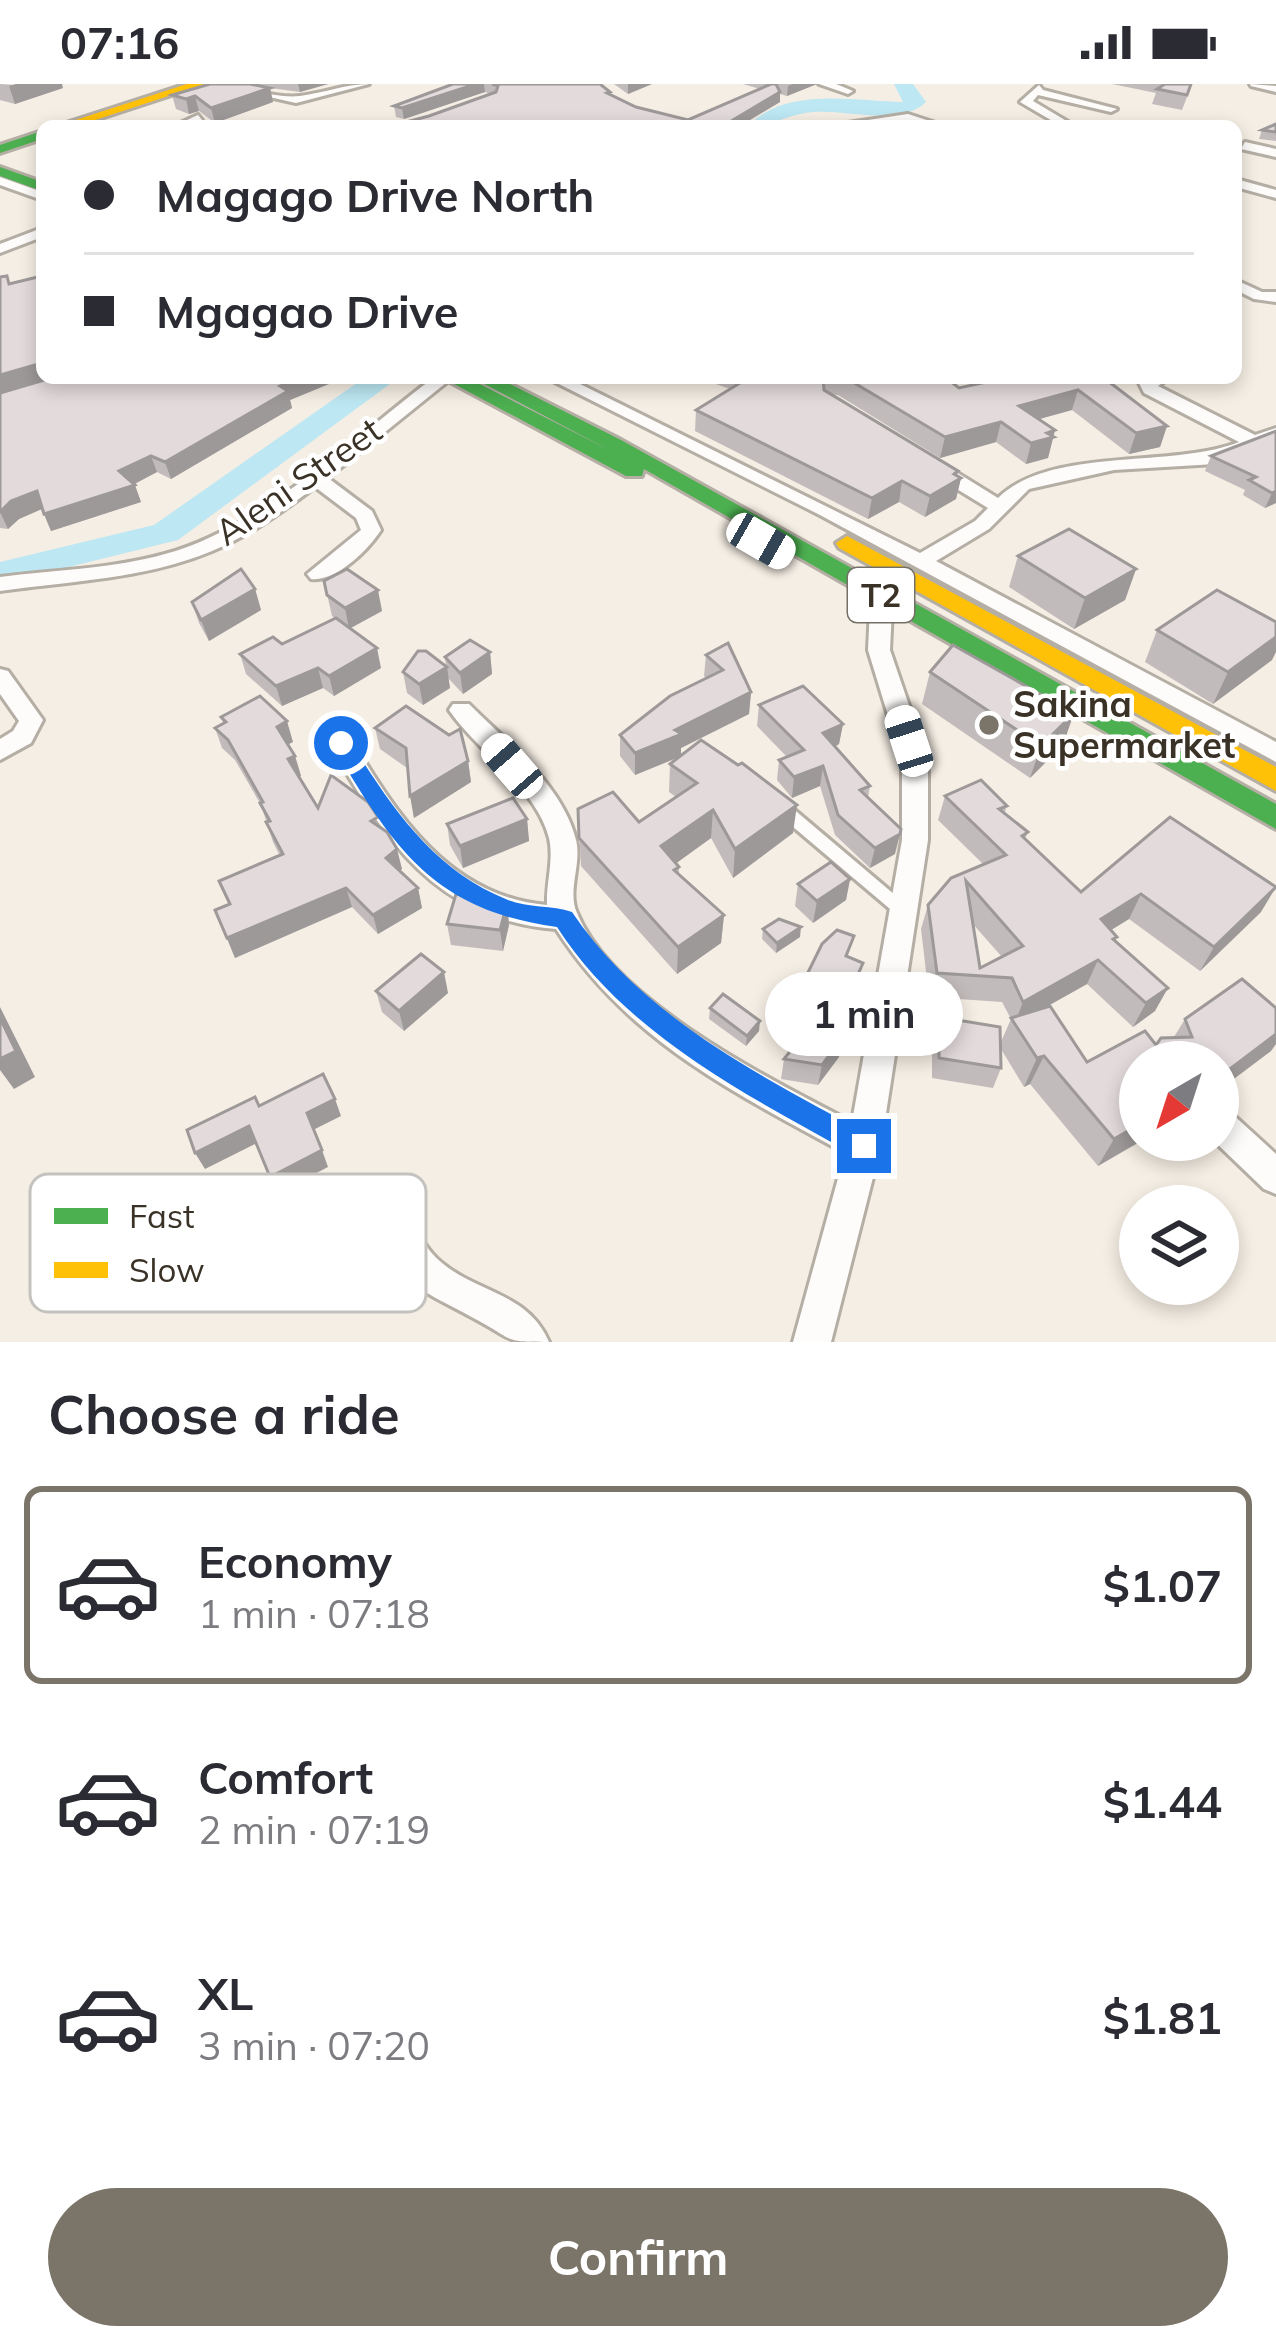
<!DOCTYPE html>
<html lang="en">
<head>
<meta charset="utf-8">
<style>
  body { margin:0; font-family:Mulish,sans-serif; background:#f7f7f7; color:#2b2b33; height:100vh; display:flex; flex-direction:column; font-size:45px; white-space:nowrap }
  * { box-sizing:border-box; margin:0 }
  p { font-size:39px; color:#7c7c81 }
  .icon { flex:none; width:66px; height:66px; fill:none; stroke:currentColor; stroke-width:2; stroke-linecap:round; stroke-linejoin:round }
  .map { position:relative; height:1258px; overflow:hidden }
  .panel { display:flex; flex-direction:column; background:#fff; flex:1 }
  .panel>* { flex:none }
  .top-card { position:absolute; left:36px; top:36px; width:1206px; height:264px; border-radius:18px; box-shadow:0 6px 18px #0003; display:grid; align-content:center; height:264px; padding:0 48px; background:#fff }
  .needle { width:78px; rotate:219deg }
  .fabs { position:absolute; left:1119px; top:957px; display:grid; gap:24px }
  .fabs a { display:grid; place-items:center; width:120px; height:120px; border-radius:50%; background:#fff; box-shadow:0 6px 18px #0003; font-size:60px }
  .end { position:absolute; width:54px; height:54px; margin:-27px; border:15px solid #1a73e8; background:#fff; box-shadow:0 0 0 6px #fff }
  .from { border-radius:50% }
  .bubble { position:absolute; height:84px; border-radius:42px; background:#fff; box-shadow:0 6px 18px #0003; font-size:39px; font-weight:700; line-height:84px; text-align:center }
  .car { position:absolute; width:36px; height:72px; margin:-36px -18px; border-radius:15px; box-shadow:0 0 9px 3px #0007; background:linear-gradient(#fff 24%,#345 0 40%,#fff 0 76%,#345 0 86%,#fff 0) }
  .top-card b { display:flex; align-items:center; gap:42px; height:114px; font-size:45px }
  .top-card b+b { border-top:3px solid #e1e1e2 }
  .top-card i { width:30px; height:30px; background:#2b2b33 }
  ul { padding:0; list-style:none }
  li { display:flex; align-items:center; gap:36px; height:198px; margin:0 24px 18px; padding:0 24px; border:6px solid transparent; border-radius:18px }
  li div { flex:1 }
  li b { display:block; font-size:45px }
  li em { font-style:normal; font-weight:700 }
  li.selected { border-color:#7b7468 }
  li>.icon { width:108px; height:108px; stroke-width:1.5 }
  h2 { padding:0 48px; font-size:54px; line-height:144px }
  .button { display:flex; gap:24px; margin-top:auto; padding:24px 48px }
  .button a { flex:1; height:138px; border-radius:72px; background:#7b7468; color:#fff; font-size:48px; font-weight:700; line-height:138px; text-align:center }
  .status { display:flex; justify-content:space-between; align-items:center; height:84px; padding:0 60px; background:#fff; direction:ltr }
  .status svg { height:33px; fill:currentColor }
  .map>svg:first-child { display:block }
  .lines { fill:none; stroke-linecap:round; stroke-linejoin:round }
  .river { fill:#bce7f3; fill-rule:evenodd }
  .lane-casing { stroke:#b5aea4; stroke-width:20 }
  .street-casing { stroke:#b5aea4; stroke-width:6 }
  .fast-casing { stroke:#b5aea4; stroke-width:6 }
  .slow-casing { stroke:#b5aea4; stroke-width:6 }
  .lane { stroke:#fefcfb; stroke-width:14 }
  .street { fill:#fefcfb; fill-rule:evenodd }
  .fast { fill:#4caf50; fill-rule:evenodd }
  .slow { fill:#ffc107; fill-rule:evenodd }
  .wall { fill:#c2bbbc; fill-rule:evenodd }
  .shaded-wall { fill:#9e9999 }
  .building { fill:#e2dadb; stroke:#9e9999; stroke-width:3; fill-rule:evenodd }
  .route { fill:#1a73e8 }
  .poi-dot { fill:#7b7468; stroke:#fff; stroke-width:4.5 }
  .labels { text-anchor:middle; stroke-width:9; stroke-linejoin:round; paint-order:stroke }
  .shield { fill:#fff; stroke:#757067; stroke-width:3 }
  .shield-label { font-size:33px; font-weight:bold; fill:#3a3226 }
  .street-label { font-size:36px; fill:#3a3226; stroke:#fff }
  .poi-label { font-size:36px; font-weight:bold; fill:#3a3226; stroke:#fff; text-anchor:start }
  .key { fill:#fff; stroke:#c4c2be; stroke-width:3 }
  .key-label { font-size:33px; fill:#3a3226 }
</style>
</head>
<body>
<div class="status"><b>07:16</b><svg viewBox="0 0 49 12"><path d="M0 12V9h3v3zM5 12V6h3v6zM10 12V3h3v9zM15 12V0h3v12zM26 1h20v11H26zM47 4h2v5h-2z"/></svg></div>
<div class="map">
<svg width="1276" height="1258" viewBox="0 0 1276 1258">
  <rect width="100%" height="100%" fill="#f5eee4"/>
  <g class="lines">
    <g class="river">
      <path d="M894,0H913L926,18C901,43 846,25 813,28C789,30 772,42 748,42C786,2 853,17 903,18Z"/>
      <polygon points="364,294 398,294 178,456 0,500 0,478 154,441"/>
    </g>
    <defs>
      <polyline id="lane" points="785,727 902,826"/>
      <g id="street">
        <path d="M211,0C240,0 272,15 300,12C324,9 345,0 369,0L296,19Z"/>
        <polygon points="819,0 836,0 853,7 848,10"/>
        <polygon points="1250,0 1276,2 1276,8 1251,2"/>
        <polygon points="1039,1 1043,6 1117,25 1111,28 1038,11 1033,17 1075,42 1061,42 1020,18"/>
        <polygon points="908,30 945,42 908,36 828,42"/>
        <polygon points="198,31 202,36 190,42 174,42"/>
        <polygon points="1245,58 1276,65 1276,73 1241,65"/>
        <polygon points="0,93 42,108 42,116 0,101"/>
        <polygon points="1236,95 1276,106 1276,114 1236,103"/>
        <polygon points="42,144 42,153 0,169 0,160"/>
        <polygon points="1236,196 1262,208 1276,208 1276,218 1254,215 1236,206"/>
        <path d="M433,294H452L328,394L372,427L381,446C368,466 336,498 311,495L307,490L361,446L356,434L315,403C283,427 249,452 212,467C145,495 71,497 0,507V493C54,486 112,485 165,470C261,444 354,354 433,294Z"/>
        <path d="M547,294H568L920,469L975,437L988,424L929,388V380H943L998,414C1051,362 1172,385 1239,358L1144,309L1139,299L1146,294H1169L1158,302L1255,351L1276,344V355L1215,380L1114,386L1029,405L989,445L936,477L1276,658V678L820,431Z"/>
        <path d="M881,517L892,524L890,566L928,677V756L881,1062L831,1258H793L845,1069C733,1008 627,956 556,845C434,835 385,756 329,659L341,650L350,653C396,730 449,813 547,821C546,799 554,776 549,754C535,701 478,669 449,626L453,620H469C507,658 563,702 576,756C582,780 567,807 577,829C613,917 771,996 852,1038L902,756V677L868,566L870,524Z"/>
        <polygon points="0,585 8,587 43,636 31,659 0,676 0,655 13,647 19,637 0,610"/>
        <polygon points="1218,1024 1230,1028 1276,1070 1276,1110 1264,1105 1213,1056 1218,1056"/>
        <path d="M393,1117L405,1122C415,1142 424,1165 442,1179C478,1209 528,1209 549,1258C503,1258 516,1257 479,1237C414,1201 406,1208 376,1134L381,1122Z"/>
      </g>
      <g id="fast">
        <polygon points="42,47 42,55 0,69 0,61"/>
        <polygon points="0,83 42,98 42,107 0,92"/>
        <polygon points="443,294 468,294 613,368 473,294 498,294 621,356 1276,720 1276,745 644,385 642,392 626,392"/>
      </g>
      <g id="slow">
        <polygon points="187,0 205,0 77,42 57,42"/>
        <polygon points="847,452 1276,683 1276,707 839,464 836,459"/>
      </g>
    </defs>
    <use href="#lane" class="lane-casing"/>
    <use href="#street" class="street-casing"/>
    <use href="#fast" class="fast-casing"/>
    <use href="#slow" class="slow-casing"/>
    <use href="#lane" class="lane"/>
    <use href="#street" class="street"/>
    <use href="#fast" class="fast"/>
    <use href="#slow" class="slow"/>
  </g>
  <g class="wall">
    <polygon points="0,0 63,4 15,20 0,16"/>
    <polygon points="210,0 328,0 300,8 270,4 273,18 215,39 199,27 189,30 176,25 172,11"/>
    <polygon points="453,0 571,0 610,11 636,23 688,36 760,5 743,0 817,0 787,12 780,10 780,18 740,42 391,42 429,32 491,10 485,8 404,35 396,33 394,22"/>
    <polygon points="614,0 652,0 628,10"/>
    <polygon points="1112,0 1192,0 1182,26 1152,20 1156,9"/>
    <polygon points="1276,40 1276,57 1259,55 1262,46"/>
    <polygon points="0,193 42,294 341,295 290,316 292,324 171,395 157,388 134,400 141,418 51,447 42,425 19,435 8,445 0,444"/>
    <polygon points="713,294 946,294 959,304 1104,294 1167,342 1160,363 1129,370 1072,326 1039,335 1055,346 1048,374 1026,380 996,358 940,374 838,311 832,311 961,394 956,415 925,433 899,418 868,435 695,347 696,326 730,305 713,299"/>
    <polygon points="1276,347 1276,419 1265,424 1243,411 1245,406 1205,387 1211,372"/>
    <polygon points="1018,472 1136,485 1125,516 1074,545 1009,503"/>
    <polygon points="324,497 382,527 350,544 381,584 334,612 323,604 282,622 246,590 240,570 282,560 335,535 332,532"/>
    <polygon points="255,505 261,526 209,557 199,539 192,518"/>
    <polygon points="1157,546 1272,576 1213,620 1145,578"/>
    <polygon points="490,568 492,590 463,610 448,594 450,604 423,621 407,609 403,588 446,583 445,573"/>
    <polygon points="706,571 751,608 749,630 681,664 681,671 793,749 733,794 711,754 676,779 679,783 679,790 724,831 721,859 677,890 581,782 578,725 639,738 676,713 669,708 670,680 680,673 635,691 620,672 620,651 706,594 704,592"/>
    <polygon points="930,588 1063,661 1030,694 922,620"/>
    <polygon points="759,621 843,640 839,660 835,663 870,702 868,714 895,770 870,784 835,751 820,702 792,714 777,696 779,676 787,673 757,642"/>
    <polygon points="221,633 293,658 288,660 295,672 301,692 299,693 318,724 380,743 402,785 399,787 418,804 422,824 378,850 352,823 235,874 215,826 229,820 280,772 273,758 261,721 235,676 222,664 215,644 223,639"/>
    <polygon points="375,644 468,677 471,698 414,734 407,684 380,665"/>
    <path d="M945,712L1007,722L1004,730L1028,748L1025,755L1081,808L1170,733L1261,828L1200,887L1129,835L1111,846L1117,853L1115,856L1155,927L1133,943L1087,900L1044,924L1087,978L1156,961L1174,953L1185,935L1271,967L1140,1056L1098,1082L1030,1000L1024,1003L1001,965V984L993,1004L932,994V953L939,933L1000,960L1011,935L1002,918L929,913L921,845L928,821L983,780L938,736ZM972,839L1002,873L980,884Z"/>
    <polygon points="527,735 529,757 463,784 450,761 447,740"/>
    <polygon points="850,795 846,816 813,839 795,822 798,800"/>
    <polygon points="507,820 509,841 503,867 451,861 447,840"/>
    <polygon points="763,845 800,853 776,869 762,855"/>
    <polygon points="849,874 863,879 858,899 839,942 828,943 839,973 818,1001 781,995 784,975 808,945 786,946 789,927"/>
    <polygon points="376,907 448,909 404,947 382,928"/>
    <polygon points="710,924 759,947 746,962 709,935"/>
  </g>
  <g class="shaded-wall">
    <polygon points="16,0 62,0 63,4 15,20 9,2"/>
    <polygon points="298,0 328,0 300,8"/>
    <polygon points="476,0 484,0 485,8 404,35 402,24"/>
    <polygon points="628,0 652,0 628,10"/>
    <polygon points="793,0 817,0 787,12 788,2"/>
    <polygon points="270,4 273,18 215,39 211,24"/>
    <polygon points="780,8 780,18 740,42 723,42"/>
    <polygon points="195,12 199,27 189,30 186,15"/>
    <polygon points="42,279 42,294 53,294 0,309 0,291"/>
    <polygon points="301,294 341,295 290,316 292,324 171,395 165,378 280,302"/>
    <polygon points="1078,306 1072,326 1014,342 1019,322"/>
    <polygon points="1001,338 996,358 940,374 945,353"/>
    <polygon points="1167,342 1160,363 1129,370 1136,349"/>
    <polygon points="1055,346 1048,374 1026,380 1031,359 1047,349"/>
    <polygon points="151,372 157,388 127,404 135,401 141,418 51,447 44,430 119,387"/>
    <polygon points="958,387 956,396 961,394 956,415 925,433 930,412"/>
    <polygon points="902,397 899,418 868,435 872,414"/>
    <polygon points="37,407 44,424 19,435 8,445 0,428 11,417"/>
    <polygon points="1276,407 1276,419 1265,424 1272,409"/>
    <polygon points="1136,485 1125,516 1074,545 1085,514"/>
    <polygon points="255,505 261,526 209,557 201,536"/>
    <polygon points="378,506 382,527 349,545 345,524"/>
    <polygon points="1276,553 1276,568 1272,576 1213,620 1228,588"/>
    <polygon points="377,564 381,584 334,612 329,592"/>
    <polygon points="490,568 492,590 463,610 460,589"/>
    <polygon points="447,583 450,604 423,621 419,600"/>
    <polygon points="318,584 323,604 282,622 276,602"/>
    <polygon points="751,608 749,630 681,664 681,672 635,691 635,669 675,646"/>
    <polygon points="1074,629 1063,661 1030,694 1041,662"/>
    <polygon points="287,637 293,658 283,663 277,643"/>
    <polygon points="843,640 839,660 819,670 823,649"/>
    <polygon points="295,672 301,692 294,695 288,675"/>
    <polygon points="468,677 471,698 414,734 410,712"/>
    <polygon points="823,682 820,702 792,714 794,693"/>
    <polygon points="797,721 793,749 733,794 735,765"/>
    <polygon points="713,726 711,754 660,791 661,762"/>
    <polygon points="527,735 529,757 463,784 460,762"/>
    <polygon points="900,750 895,770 870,784 875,764"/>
    <polygon points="397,765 402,785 390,794 386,774"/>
    <polygon points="850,795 846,816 813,839 817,817"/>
    <polygon points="1276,803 1261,828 1200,887 1214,863"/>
    <polygon points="346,804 352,823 235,874 227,854"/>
    <polygon points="418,804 422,824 378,850 373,831"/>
    <polygon points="1141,810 1129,835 1090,859 1101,835"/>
    <polygon points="507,820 509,841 503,867 500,846"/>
    <polygon points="724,831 721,859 677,890 678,863"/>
    <polygon points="801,843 800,853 776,869 777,859"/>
    <polygon points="1098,876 1087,900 1014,941 1023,918"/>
    <polygon points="863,879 858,899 839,942 843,923"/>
    <polygon points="444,888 448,909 404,947 399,927"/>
    <polygon points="1168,904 1155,927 1133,943 1146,919"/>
    <polygon points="0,923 35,993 14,1005 0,986"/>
    <polygon points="760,937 759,947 746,962 747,952"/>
    <polygon points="1276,950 1276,960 1271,967 1218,1007 1218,994"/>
    <polygon points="843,953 839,973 818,1001 822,981"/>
    <polygon points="1044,972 1030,1000 1024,1003 1037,974"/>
    <polygon points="335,1015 341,1032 313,1046 307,1029"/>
    <polygon points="1140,1040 1140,1056 1143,1056 1098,1082 1114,1055"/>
    <polygon points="249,1042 257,1059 205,1085 195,1069"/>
    <polygon points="322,1066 328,1083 278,1109 270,1093"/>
  </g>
  <g class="building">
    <polygon points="210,0 250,0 270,4 211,24 195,12 186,15 172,11"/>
    <polygon points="453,0 476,0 402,24 394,22"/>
    <polygon points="492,0 600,0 610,8 607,9 636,23 688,36 771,0 776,0 780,8 723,42 391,42 429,32 496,8 498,2"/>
    <polygon points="1165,0 1191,0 1187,11 1157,5"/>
    <polygon points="1276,40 1276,48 1262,46"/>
    <polygon points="7,192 9,200 42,192 42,279 0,291 0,193"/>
    <polygon points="51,294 301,294 280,302 288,307 165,378 151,372 119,387 135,401 44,430 37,407 11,417 0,428 0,309"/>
    <polygon points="748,294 823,294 824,306 958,387 954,390 961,394 930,412 902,397 872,414 696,326"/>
    <polygon points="846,294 946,294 959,304 1005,294 1104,294 1167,342 1136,349 1078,306 1019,322 1055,346 1047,349 1054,353 1031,359 1001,338 945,353"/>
    <polygon points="1276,347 1276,407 1272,409 1249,396 1256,393 1211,372"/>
    <polygon points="1069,445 1136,485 1085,514 1018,472"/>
    <polygon points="241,485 255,505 201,536 192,518"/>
    <polygon points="347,485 378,506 345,524 327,511 324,497"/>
    <polygon points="1217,506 1276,538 1276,553 1228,588 1157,546"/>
    <polygon points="336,534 377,564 329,592 318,584 276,602 240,570 273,553 282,560"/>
    <polygon points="470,556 490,568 460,589 445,573"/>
    <polygon points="728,559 751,608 675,646 682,650 635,669 620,651 670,612 723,586 706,571"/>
    <polygon points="953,561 1074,629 1041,662 930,588"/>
    <polygon points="418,567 426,567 447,583 419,600 403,588"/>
    <polygon points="803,602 843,640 823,649 870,702 860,706 901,745 900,750 875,764 838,731 823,682 794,693 779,676 804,666 759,621"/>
    <polygon points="260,612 287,637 277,643 295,672 288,675 318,724 331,691 368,718 378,733 371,737 387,748 397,765 386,774 418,804 373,831 346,804 227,854 215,826 230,820 219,797 283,770 266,738 270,737 260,719 263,718 228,656 215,644 226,638 221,633"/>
    <polygon points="406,622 449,651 460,645 468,677 410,712 406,664 375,644"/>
    <polygon points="701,656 738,681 742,679 797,721 735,765 713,726 661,762 679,783 674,786 724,831 678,863 579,754 578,725 613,708 639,738 697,699 670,680"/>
    <path d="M981,696L1007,722L999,725L1028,748L1022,752L1081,808L1170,733L1276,803L1214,863L1141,810L1101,835L1117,853L1113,855L1168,904L1146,919L1098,876L1023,918L1012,894L937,889L928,821L951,794L1006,771L945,712ZM966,797L1023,862L980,884Z"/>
    <polygon points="513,714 527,735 460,762 447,740"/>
    <polygon points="831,778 850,795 817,817 798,800"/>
    <polygon points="456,810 507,820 500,846 447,840"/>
    <polygon points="779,835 801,843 777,859 763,845"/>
    <polygon points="837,846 854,852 846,872 863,879 843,923 789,927 822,860"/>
    <polygon points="421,870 444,888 399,927 376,907"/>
    <polygon points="1242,895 1276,924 1276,950 1218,994 1218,978 1140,978 1140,1040 1114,1055 1044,972 1037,974 1011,934 1050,922 1087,978 1145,947 1156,961 1161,954 1192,953 1185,935"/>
    <polygon points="723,910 760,937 747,952 710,924"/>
    <polygon points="939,933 1000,943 1001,984 939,974"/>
    <polygon points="0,934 16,967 0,975"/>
    <polygon points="816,935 843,953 822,981 784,975"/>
    <polygon points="323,990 335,1015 307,1029 322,1066 270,1093 249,1042 195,1069 187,1046 255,1013 259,1022"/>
  </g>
  <path class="route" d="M341,652L348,654C391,722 431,785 508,816C528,824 552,821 572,828C643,934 764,994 874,1053L878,1062L874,1071L864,1075L855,1071C746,1011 625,949 557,843C431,826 392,761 331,659Z"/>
  <circle class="poi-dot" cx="989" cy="641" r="12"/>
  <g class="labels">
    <rect class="shield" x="848" y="484" width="66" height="54" rx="9"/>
    <g class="shield-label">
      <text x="881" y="523">T2</text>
    </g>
    <g class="street-label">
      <text transform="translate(298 397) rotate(-35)" y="13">Aleni Street</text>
    </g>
    <g class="poi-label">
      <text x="1013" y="633">Sakina<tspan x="1013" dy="41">Supermarket</tspan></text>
    </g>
  </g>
  <rect x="30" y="1090" width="396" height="138" rx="18" class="key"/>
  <rect x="54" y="1124" width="54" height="16" fill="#4caf50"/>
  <rect x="54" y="1178" width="54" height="16" fill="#ffc107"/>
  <g class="key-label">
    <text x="129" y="1144">Fast</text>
    <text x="129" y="1198">Slow</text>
  </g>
</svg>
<div class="fabs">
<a><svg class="needle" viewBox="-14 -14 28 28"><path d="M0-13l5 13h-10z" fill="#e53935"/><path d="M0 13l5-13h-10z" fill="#7c7c81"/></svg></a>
<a><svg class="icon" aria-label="layers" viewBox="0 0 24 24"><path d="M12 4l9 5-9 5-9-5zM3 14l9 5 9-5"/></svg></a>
</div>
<i class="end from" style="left:341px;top:659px"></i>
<i class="end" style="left:864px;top:1062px"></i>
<div class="bubble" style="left:765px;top:888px;width:198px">1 min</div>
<i class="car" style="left:761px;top:457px;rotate:120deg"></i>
<i class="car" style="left:909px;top:657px;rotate:342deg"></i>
<i class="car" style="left:512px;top:682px;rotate:319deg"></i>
<div class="top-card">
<b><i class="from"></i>Magago Drive North</b>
<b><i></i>Mgagao Drive</b>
</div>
</div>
<section class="panel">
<h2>Choose a ride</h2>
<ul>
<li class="selected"><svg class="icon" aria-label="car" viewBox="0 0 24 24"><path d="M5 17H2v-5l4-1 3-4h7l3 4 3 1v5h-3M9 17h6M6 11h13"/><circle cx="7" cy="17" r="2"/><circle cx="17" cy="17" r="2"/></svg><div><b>Economy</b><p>1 min · 07:18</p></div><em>$1.07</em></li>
<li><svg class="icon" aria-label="car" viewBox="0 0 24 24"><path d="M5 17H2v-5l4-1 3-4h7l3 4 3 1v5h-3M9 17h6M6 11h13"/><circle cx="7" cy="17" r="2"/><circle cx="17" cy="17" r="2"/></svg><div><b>Comfort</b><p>2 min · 07:19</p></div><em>$1.44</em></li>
<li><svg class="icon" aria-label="car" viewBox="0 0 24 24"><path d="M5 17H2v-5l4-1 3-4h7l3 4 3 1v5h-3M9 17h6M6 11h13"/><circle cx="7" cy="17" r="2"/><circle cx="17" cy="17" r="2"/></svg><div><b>XL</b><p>3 min · 07:20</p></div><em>$1.81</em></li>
</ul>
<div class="button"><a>Confirm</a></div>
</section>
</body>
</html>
